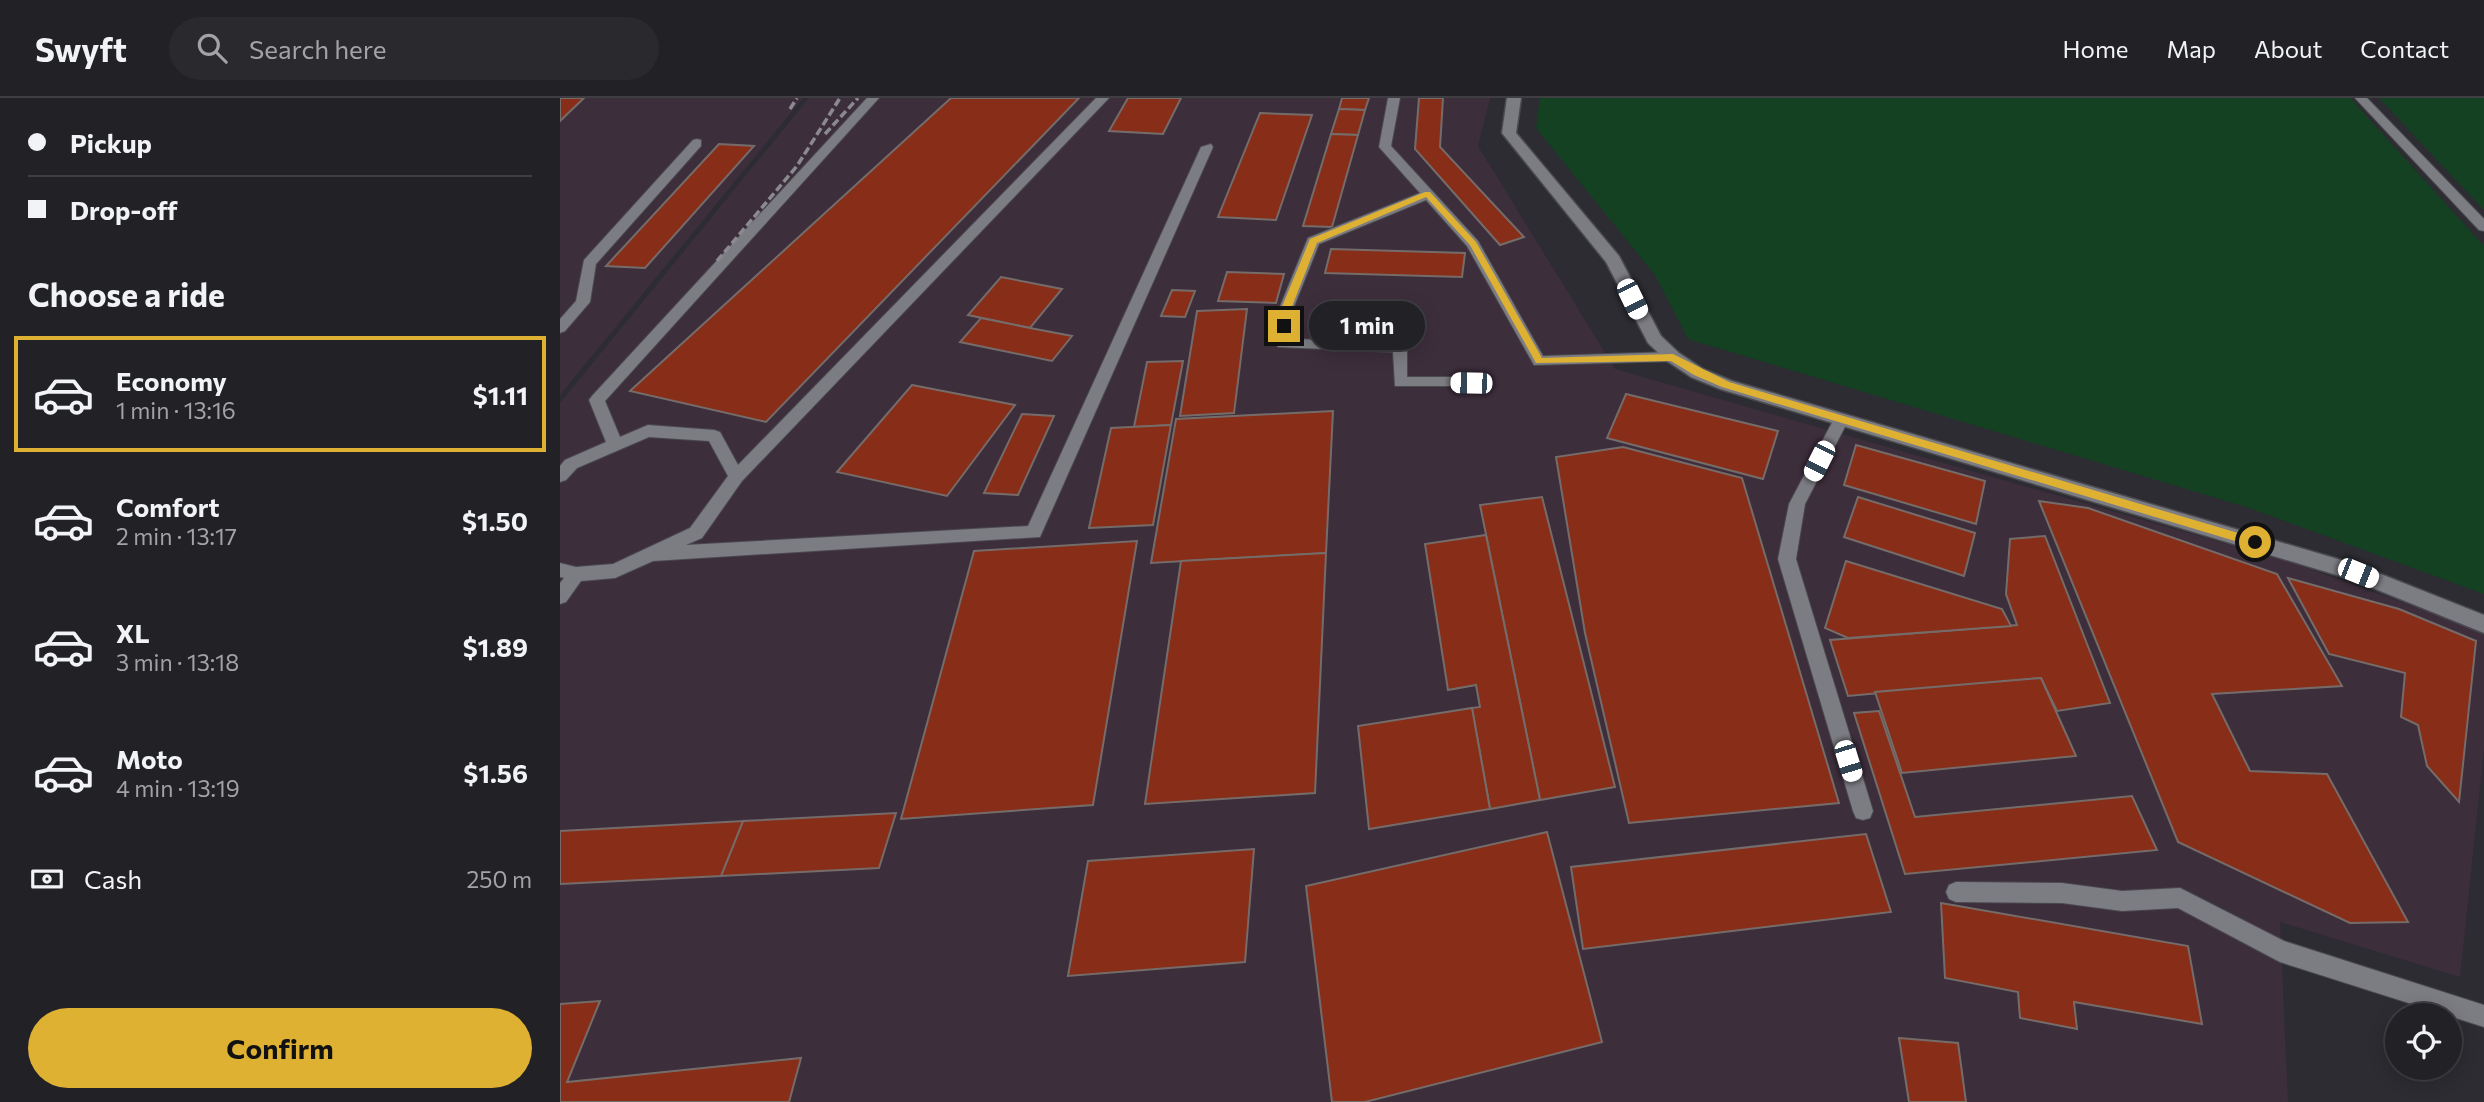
<!DOCTYPE html>
<html lang="en">
<head>
<meta charset="utf-8">
<style>
  body { margin:0; font-family:Commissioner,sans-serif; background:#29292e; color:#f1f3f6; height:100vh; display:flex; flex-direction:column; font-size:26px; white-space:nowrap }
  * { box-sizing:border-box; margin:0 }
  p { font-size:23px; color:#a2a3a7 }
  .icon { flex:none; width:38px; height:38px; fill:none; stroke:currentColor; stroke-width:2; stroke-linecap:round; stroke-linejoin:round }
  .map { position:relative; flex:1; overflow:hidden }
  .sheet { display:flex; flex-direction:column; background:#212126; width:560px }
  .sheet>* { flex:none }
  .banner { display:grid; align-content:center; height:154px; padding:0 28px; background:#212126 }
  .buttons { position:absolute; left:1825px; top:905px; display:grid; gap:14px }
  .buttons a { display:grid; place-items:center; width:77px; height:77px; border-radius:50%; background:#212126; box-shadow:0 4px 18px #0003,0 0 0 2px #3e3e43; font-size:35px }
  .end { position:absolute; width:32px; height:32px; margin:-16px; border:9px solid #deb133; background:#111; box-shadow:0 0 0 4px #111 }
  .from { border-radius:50% }
  .bubble { position:absolute; height:49px; border-radius:24px; background:#212126; box-shadow:0 4px 18px #0003,0 0 0 2px #3e3e43; font-size:23px; font-weight:700; line-height:49px; text-align:center }
  .car { position:absolute; width:21px; height:42px; margin:-21px -10px; border-radius:9px; box-shadow:0 0 5px 2px #0007; background:linear-gradient(#fff 24%,#345 0 40%,#fff 0 76%,#345 0 86%,#fff 0) }
  .banner b { display:flex; align-items:center; gap:24px; height:66px; font-size:26px }
  .banner b+b { border-top:2px solid #3e3e43 }
  .banner i { width:18px; height:18px; background:#f1f3f6 }
  ul { padding:0; list-style:none }
  li { display:flex; align-items:center; gap:21px; height:116px; margin:0 14px 10px; padding:0 14px; border:4px solid transparent; border-radius:0px }
  li div { flex:1 }
  li b { display:block; font-size:26px }
  li em { font-style:normal; font-weight:700 }
  li.current { border-color:#deb133 }
  li>.icon { width:63px; height:63px; stroke-width:1.5 }
  h2 { padding:0 28px; font-size:32px; line-height:84px }
  .pay { display:flex; align-items:center; gap:18px; height:77px; padding:0 28px; font-size:26px }
  .pay p { margin-inline-start:auto }
  .cta { display:flex; gap:14px; margin-top:auto; padding:14px 28px }
  .cta a { flex:1; height:80px; border-radius:42px; background:#deb133; color:#111; font-size:28px; font-weight:700; line-height:80px; text-align:center }
  header { display:flex; align-items:center; gap:42px; box-sizing:border-box; height:98px; padding:0 35px; background:#212126; border-bottom:2px solid #3e3e43 }
  header strong { font-size:33px }
  nav { display:flex; gap:38px; margin-inline-start:auto; font-size:24px }
  .search { width:490px; height:63px; background:#29292e; display:flex; align-items:center; gap:18px; box-sizing:border-box; padding:0 24px; border-radius:38px; color:#a2a3a7; font-size:26px }
  main { display:flex; flex:1; min-height:0 }
  .map>svg:first-child { display:block }
  .industrial { fill:#3d2e3c }
  .green { fill:#134122 }
  .building { fill:#882d17; stroke:#756c6a; stroke-width:2 }
  .lines { fill:none; stroke-linecap:round; stroke-linejoin:round }
  .lane-casing { stroke:#4a4a4f; stroke-width:2 }
  .street-casing { stroke:#4a4a4f; stroke-width:3 }
  .lane { fill:#7c7c83; fill-rule:evenodd }
  .street { fill:#7c7c83; fill-rule:evenodd }
  .rail { stroke:#8a8a8f; stroke-width:3.5; stroke-dasharray:8 3.5; stroke-linecap:butt }
  .route { fill:#deb133 }
</style>
</head>
<body>
<header>
<strong>Swyft</strong>
<div class="search"><svg class="icon" aria-label="search" viewBox="0 0 24 24"><circle cx="10" cy="10" r="6"/><path d="M15 15l6 6"/></svg>Search here</div>
<nav><a>Home</a><a>Map</a><a>About</a><a>Contact</a></nav>
</header>
<main>
<section class="sheet">
<div class="banner">
<b><i class="from"></i>Pickup</b>
<b><i></i>Drop-off</b>
</div>
<h2>Choose a ride</h2>
<ul>
<li class="current"><svg class="icon" aria-label="car" viewBox="0 0 24 24"><path d="M5 17H2v-5l4-1 3-4h7l3 4 3 1v5h-3M9 17h6M6 11h13"/><circle cx="7" cy="17" r="2"/><circle cx="17" cy="17" r="2"/></svg><div><b>Economy</b><p>1 min · 13:16</p></div><em>$1.11</em></li>
<li><svg class="icon" aria-label="car" viewBox="0 0 24 24"><path d="M5 17H2v-5l4-1 3-4h7l3 4 3 1v5h-3M9 17h6M6 11h13"/><circle cx="7" cy="17" r="2"/><circle cx="17" cy="17" r="2"/></svg><div><b>Comfort</b><p>2 min · 13:17</p></div><em>$1.50</em></li>
<li><svg class="icon" aria-label="car" viewBox="0 0 24 24"><path d="M5 17H2v-5l4-1 3-4h7l3 4 3 1v5h-3M9 17h6M6 11h13"/><circle cx="7" cy="17" r="2"/><circle cx="17" cy="17" r="2"/></svg><div><b>XL</b><p>3 min · 13:18</p></div><em>$1.89</em></li>
<li><svg class="icon" aria-label="car" viewBox="0 0 24 24"><path d="M5 17H2v-5l4-1 3-4h7l3 4 3 1v5h-3M9 17h6M6 11h13"/><circle cx="7" cy="17" r="2"/><circle cx="17" cy="17" r="2"/></svg><div><b>Moto</b><p>4 min · 13:19</p></div><em>$1.56</em></li>
</ul>
<div class="pay"><svg class="icon" aria-label="cash" viewBox="0 0 24 24"><path d="M3 7h18v10H3z"/><circle cx="12" cy="12" r="2"/></svg>Cash<p>250 m</p></div>
<div class="cta"><a>Confirm</a></div>
</section>
<div class="map">
<svg width="1924" height="1004" viewBox="0 0 1924 1004">
  <rect width="100%" height="100%" fill="#2c2c32"/>
  <g class="industrial">
    <polygon points="0,0 243,0 0,297"/>
    <polygon points="249,0 930,0 918,48 1055,271 1733,465 1924,534 1924,651 1900,879 1720,824 1728,1004 0,1004 0,305"/>
  </g>
  <g class="green">
    <polygon points="980,0 1790,0 1924,148 1924,496 1686,409 1128,241 1095,177 976,30"/>
    <polygon points="1819,0 1924,0 1924,112"/>
  </g>
  <g class="building">
    <polygon points="0,0 24,0 0,23"/>
    <polygon points="391,0 519,0 206,324 70,293"/>
    <polygon points="568,0 621,0 603,36 549,33"/>
    <polygon points="782,0 809,0 805,12 779,11"/>
    <polygon points="859,0 883,0 880,49 964,139 940,147 855,51"/>
    <polygon points="779,11 805,12 798,37 771,36"/>
    <polygon points="700,15 752,17 716,122 658,119"/>
    <polygon points="771,36 798,37 772,129 743,128"/>
    <polygon points="159,46 194,48 85,170 46,168"/>
    <polygon points="771,151 905,155 902,179 765,175"/>
    <polygon points="667,174 724,176 716,205 658,203"/>
    <polygon points="441,179 502,191 470,230 408,217"/>
    <polygon points="612,192 635,193 625,219 601,218"/>
    <polygon points="687,211 674,315 620,318 637,213"/>
    <polygon points="421,220 470,230 512,238 492,263 400,244"/>
    <polygon points="623,263 611,327 574,329 587,264"/>
    <polygon points="352,287 455,307 387,398 277,374"/>
    <polygon points="1066,296 1218,333 1203,381 1047,340"/>
    <polygon points="773,313 766,455 591,465 616,321"/>
    <polygon points="462,316 494,318 458,397 424,395"/>
    <polygon points="611,327 593,427 529,430 551,330"/>
    <polygon points="1296,347 1425,383 1416,426 1284,387"/>
    <polygon points="1063,349 1182,380 1279,705 1069,725 1025,535 996,359"/>
    <polygon points="982,399 1055,689 980,702 920,407"/>
    <polygon points="1298,399 1415,435 1404,478 1284,439"/>
    <polygon points="1479,403 1528,410 1717,476 1782,588 1652,596 1690,673 1767,676 1848,824 1790,825 1618,744"/>
    <polygon points="926,437 980,702 930,711 912,610 920,609 916,587 888,592 865,446"/>
    <polygon points="1485,438 1550,605 1497,613 1481,580 1288,598 1270,542 1457,527 1446,496 1450,441"/>
    <polygon points="577,443 533,707 341,721 414,453"/>
    <polygon points="766,455 755,695 585,706 621,463"/>
    <polygon points="1286,463 1442,511 1451,528 1288,540 1265,530"/>
    <polygon points="1728,480 1839,511 1916,543 1899,704 1867,668 1858,627 1841,619 1845,575 1769,556"/>
    <polygon points="1481,580 1516,658 1342,675 1315,594"/>
    <polygon points="912,610 930,711 809,731 798,628"/>
    <polygon points="1319,613 1355,719 1572,698 1597,752 1345,776 1294,615"/>
    <polygon points="336,715 319,770 161,778 183,723"/>
    <polygon points="183,723 161,778 0,786 0,733"/>
    <polygon points="987,734 1042,944 805,1004 772,1004 746,788"/>
    <polygon points="1306,736 1331,814 1023,851 1011,769"/>
    <polygon points="694,751 685,864 508,878 528,763"/>
    <polygon points="1381,805 1628,848 1642,926 1514,904 1517,931 1460,920 1458,894 1385,880"/>
    <polygon points="40,903 7,984 241,960 229,1004 0,1004 0,906"/>
    <polygon points="1339,940 1398,945 1406,1004 1349,1004"/>
  </g>
  <g class="lines">
    <defs>
      <g id="lane">
        <polygon points="307,0 319,0 45,303 60,339 88,327 154,332 160,334 178,367 536,0 549,0 182,383 142,440 126,447 468,428 641,49 651,46 653,49 480,439 93,463 55,480 21,483 6,504 0,506 0,485 4,480 0,479 0,465 16,469 53,466 130,430 168,378 149,343 89,339 17,370 6,382 0,384 0,368 5,362 46,344 29,302 32,298"/>
        <polygon points="828,0 840,0 831,48 918,143 983,258 1113,254 1118,255 1120,259 1118,263 974,267 907,148 866,102 759,146 733,211 731,241 840,244 847,249 847,279 911,279 916,280 918,284 916,288 835,288 833,254 718,249 716,246 719,211 748,140 860,95 819,49"/>
        <polygon points="1795,0 1807,0 1924,121 1924,133 1919,132"/>
        <polygon points="137,41 141,42 141,48 36,166 30,204 5,233 0,235 0,221 16,203 24,162 133,42"/>
        <polygon points="1281,315 1289,321 1245,406 1236,461 1313,713 1310,720 1303,722 1296,720 1293,713 1218,461 1229,406 1276,317"/>
        <polygon points="1396,784 1502,785 1562,793 1620,790 1724,843 1924,907 1924,929 1720,864 1618,810 1562,813 1502,805 1396,804 1389,801 1386,794 1389,787"/>
      </g>
      <polygon id="street" points="947,0 961,0 956,35 1059,158 1101,238 1119,255 1143,271 1172,283 1798,467 1924,517 1924,535 1793,482 1160,291 1131,279 1107,263 1088,245 1046,164 942,35"/>
    </defs>
    <use href="#lane" class="lane-casing"/>
    <use href="#street" class="street-casing"/>
    <use href="#lane" class="lane"/>
    <use href="#street" class="street"/>
    <g class="rail">
      <polyline points="230,11 237,0"/>
      <polyline points="265,36 298,0"/>
      <polyline points="157,163 237,68 280,0"/>
    </g>
  </g>
  <polygon class="route" points="865,94 870,94 916,144 982,260 1113,256 1169,284 1695,440 1700,444 1695,449 1162,289 1134,277 1111,263 976,265 910,147 866,99 757,145 731,211 729,228 721,230 721,211 750,141"/>
</svg>
<div class="buttons">
<a><svg class="icon" aria-label="locate" viewBox="0 0 24 24"><circle cx="12" cy="12" r="6"/><path d="M12 2v4M12 18v4M2 12h4M18 12h4"/></svg></a>
</div>
<i class="end from" style="left:1695px;top:444px"></i>
<i class="end" style="left:724px;top:228px"></i>
<div class="bubble" style="left:749px;top:203px;width:116px">1 min</div>
<i class="car" style="left:1072px;top:201px;rotate:154deg"></i>
<i class="car" style="left:911px;top:285px;rotate:271deg"></i>
<i class="car" style="left:1259px;top:363px;rotate:207deg"></i>
<i class="car" style="left:1798px;top:475px;rotate:112deg"></i>
<i class="car" style="left:1288px;top:663px;rotate:163deg"></i>
</div>
</main>
</body>
</html>
